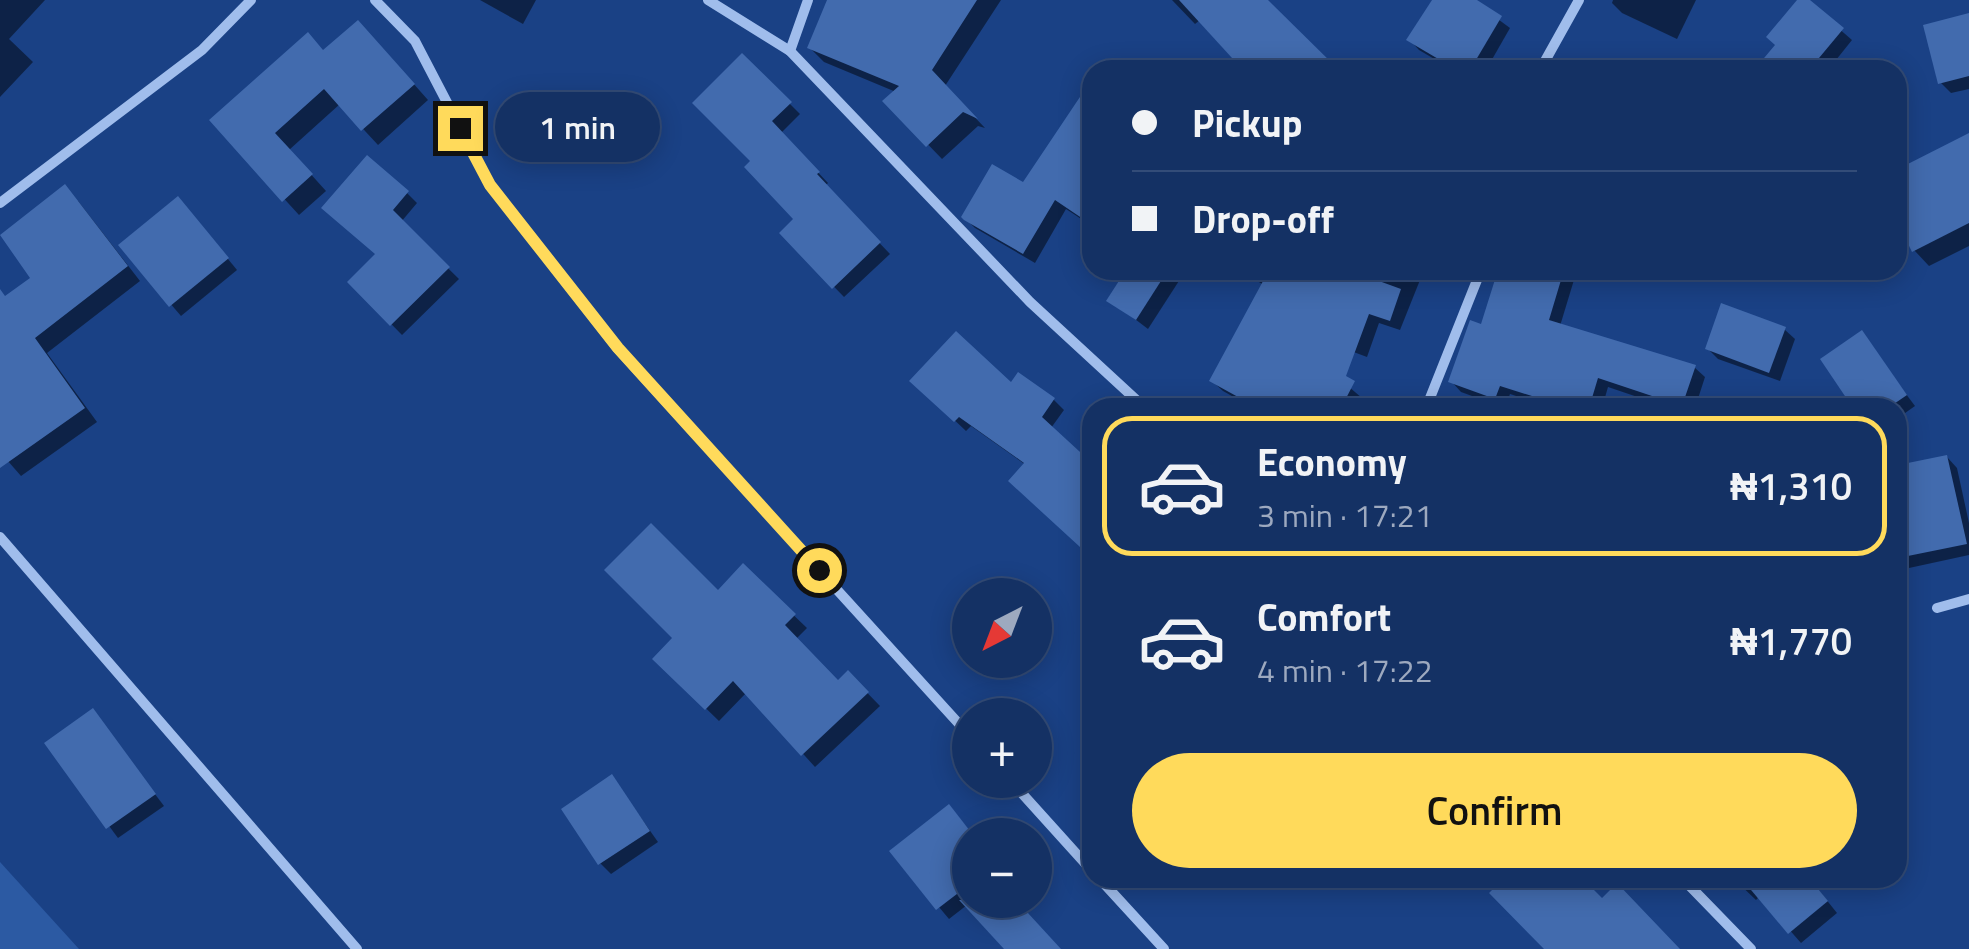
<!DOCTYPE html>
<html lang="en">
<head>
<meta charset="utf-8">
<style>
  body { margin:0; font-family:"Titillium Web",sans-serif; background:#1d396a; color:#f1f3f6; height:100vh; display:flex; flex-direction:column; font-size:38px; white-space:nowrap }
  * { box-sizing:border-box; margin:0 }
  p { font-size:32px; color:#9da9bf }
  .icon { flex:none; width:55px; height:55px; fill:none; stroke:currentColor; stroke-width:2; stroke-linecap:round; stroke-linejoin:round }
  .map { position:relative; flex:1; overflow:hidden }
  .drawer { position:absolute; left:1082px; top:398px; width:825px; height:490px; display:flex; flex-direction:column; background:#143164; border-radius:30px; box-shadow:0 5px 25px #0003,0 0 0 2px #334c78 }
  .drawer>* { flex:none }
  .banner { position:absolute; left:1082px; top:60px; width:825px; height:220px; border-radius:30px; box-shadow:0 5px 25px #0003,0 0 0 2px #334c78; display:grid; align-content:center; height:220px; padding:0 50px; background:#143164 }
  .needle { width:65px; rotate:222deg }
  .controls { position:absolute; left:952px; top:578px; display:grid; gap:20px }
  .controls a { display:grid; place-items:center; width:100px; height:100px; border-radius:50%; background:#143164; box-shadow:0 5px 25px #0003,0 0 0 2px #334c78; font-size:50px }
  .end { position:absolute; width:45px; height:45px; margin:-22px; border:12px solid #ffda5b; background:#111; box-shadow:0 0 0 5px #111 }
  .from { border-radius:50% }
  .bubble { position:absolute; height:70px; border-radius:35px; background:#143164; box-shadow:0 5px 25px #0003,0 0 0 2px #334c78; font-size:32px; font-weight:600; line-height:70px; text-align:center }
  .banner b { display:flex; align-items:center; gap:35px; height:95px; font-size:38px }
  .banner b+b { border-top:2px solid #334c78 }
  .banner i { width:25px; height:25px; background:#f1f3f6 }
  ul { padding:18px 0 0; list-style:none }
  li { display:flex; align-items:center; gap:30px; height:140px; margin:0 20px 15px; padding:0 30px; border:5px solid transparent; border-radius:30px }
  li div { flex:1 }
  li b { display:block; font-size:38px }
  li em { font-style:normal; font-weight:600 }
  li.on { border-color:#ffda5b }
  li>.icon { width:90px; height:90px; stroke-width:1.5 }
  .button { display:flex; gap:20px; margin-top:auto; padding:20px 50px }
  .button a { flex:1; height:115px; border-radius:60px; background:#ffda5b; color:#111; font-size:40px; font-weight:600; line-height:115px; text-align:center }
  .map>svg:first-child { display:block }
  .green { fill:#2c5aa3 }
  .shadow { fill:#0007 }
  .building { fill:#426bae }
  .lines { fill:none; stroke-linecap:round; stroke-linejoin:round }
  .minor { stroke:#a0bdec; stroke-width:10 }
  .route { stroke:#ffda5b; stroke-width:12 }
</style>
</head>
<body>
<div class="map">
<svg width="1969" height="949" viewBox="0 0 1969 949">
  <rect width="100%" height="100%" fill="#1a4185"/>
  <polygon class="green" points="0,862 79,949 0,949"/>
  <g class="shadow">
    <polygon points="0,0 45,0 9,39 33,62 0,97"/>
    <polygon points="480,0 536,0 523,24"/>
    <polygon points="830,0 1001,0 945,86 985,128 978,126 942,159 886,101 896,92 824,62 810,48"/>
    <polygon points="1172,0 1265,0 1335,70 1238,70 1242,65 1200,20 1195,24"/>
    <polygon points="1435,0 1472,0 1510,28 1486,70 1453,70 1419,50 1409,39"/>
    <polygon points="1613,0 1696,0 1677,39 1622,13 1612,3"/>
    <polygon points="1801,0 1806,0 1852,40 1832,65 1837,70 1757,70 1778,45"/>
    <polygon points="1969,16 1969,89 1951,93 1941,83"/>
    <polygon points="373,38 428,100 378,145 340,104 289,150 326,191 299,215 212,120"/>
    <polygon points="742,56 800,114 781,133 828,183 825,186 890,254 844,297 782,233 797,219 753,161"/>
    <polygon points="1091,86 1092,226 1066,209 1035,263 975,228 964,217 1024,185"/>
    <polygon points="1969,136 1969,246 1929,266 1914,250 1898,218 1898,171"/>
    <polygon points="407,193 417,203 401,222 459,279 402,335 350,282 378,255 335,218"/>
    <polygon points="78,201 140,281 47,353 97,422 21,476 0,452 0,302 34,278"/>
    <polygon points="188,210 237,270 181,316 121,246"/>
    <polygon points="1129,270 1186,270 1148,329 1110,300"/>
    <polygon points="1238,270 1424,270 1400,330 1379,323 1367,357 1273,322 1362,398 1357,408 1253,408 1223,391 1212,381 1264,285"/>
    <polygon points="1501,270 1577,270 1560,326 1694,367 1705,377 1695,408 1670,408 1608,387 1602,408 1552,408 1510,394 1505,408 1461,392 1451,381 1483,327"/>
    <polygon points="1784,329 1795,339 1780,381 1718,359 1708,349"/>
    <polygon points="1861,334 1915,406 1898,418 1898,408 1856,408"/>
    <polygon points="913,381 1011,386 1054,400 1064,410 1051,428 1092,466 1092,555 1021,492 1026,465 971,426 966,431"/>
    <polygon points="1947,457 1957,468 1969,523 1969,555 1909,568 1898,553 1898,468"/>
    <polygon points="743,567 807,628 796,639 838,683 848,673 880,706 815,767 747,692 719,721 655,659"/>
    <polygon points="1898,635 1905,642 1898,650"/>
    <polygon points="93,712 164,806 118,838 48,744"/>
    <polygon points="612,777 658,842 611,874 600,863"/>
    <polygon points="959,818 973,835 970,835 970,900 1013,900 1059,949 1008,949 967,905 949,919 892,851"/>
    <polygon points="1733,878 1809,878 1837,913 1801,943 1760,896 1756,900"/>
  </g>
  <g class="building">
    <polygon points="827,0 977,0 932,70 978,119 963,112 926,147 882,101 899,86 807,48"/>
    <polygon points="1179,0 1268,0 1339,70 1243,70"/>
    <polygon points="1432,0 1477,0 1502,16 1470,70 1457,70 1406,40"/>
    <polygon points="1797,0 1810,0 1844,28 1809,70 1754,70 1775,45 1766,37"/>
    <polygon points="1969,13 1969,76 1938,84 1923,25"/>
    <polygon points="358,20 415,84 361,131 324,89 275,133 313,174 282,202 209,120 308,32 323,50"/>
    <polygon points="742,53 792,102 772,121 820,172 817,174 881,242 832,289 779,233 793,219 744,167 750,161 692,103"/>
    <polygon points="1092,79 1092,225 1055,200 1023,254 964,220 961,217 992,164 1023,182"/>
    <polygon points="1969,133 1969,223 1912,252 1898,223 1898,169"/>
    <polygon points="367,155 409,191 393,210 450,267 390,326 347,282 375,254 321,208"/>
    <polygon points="65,184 128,266 35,338 85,408 0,468 0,289 5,296 30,278 0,235"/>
    <polygon points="178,196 229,258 169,307 118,245"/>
    <polygon points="1126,270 1168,270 1136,320 1106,301"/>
    <polygon points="1269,270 1383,270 1379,281 1401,289 1390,321 1369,314 1346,376 1355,381 1341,408 1258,408 1209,381"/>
    <polygon points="1498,270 1564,270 1549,320 1696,365 1682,406 1598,378 1589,408 1570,408 1500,386 1495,399 1448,382 1470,320 1481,324"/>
    <polygon points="1721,303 1786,327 1769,373 1705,349"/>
    <polygon points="1862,330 1907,395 1888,408 1853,408 1820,359"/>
    <polygon points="956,331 1011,382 1018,372 1055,398 1042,417 1092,463 1092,558 1008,481 1024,463 959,417 954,422 909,381"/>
    <polygon points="1947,455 1967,544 1898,558 1898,465"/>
    <polygon points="651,523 718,590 743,563 796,614 785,625 838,680 848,670 869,692 801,756 733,681 705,710 652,659 672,638 604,570"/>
    <polygon points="93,708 156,794 106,829 44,743"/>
    <polygon points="612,774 650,831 598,865 561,809"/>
    <polygon points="949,804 970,831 970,884 936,910 889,851"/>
    <polygon points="1504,878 1582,878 1602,898 1617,883 1680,949 1544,949 1489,893"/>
    <polygon points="1741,878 1809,878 1828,901 1788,934"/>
    <polygon points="959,900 1016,900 1061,949 1004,949"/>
  </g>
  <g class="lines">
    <g class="minor">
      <polyline points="375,0 415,41 490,185 618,349 970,736"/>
      <polyline points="708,0 790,51 1030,302 1145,408"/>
      <polyline points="790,51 808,0"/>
      <polyline points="1540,70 1579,0"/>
      <polyline points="0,203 202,50 251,0"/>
      <polyline points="1426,408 1481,270"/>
      <polyline points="0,537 357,949"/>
      <polyline points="1937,608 1969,599"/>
      <polyline points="1010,780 1092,871"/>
      <polyline points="1099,878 1164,949"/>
      <polyline points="1682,878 1751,949"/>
    </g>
  </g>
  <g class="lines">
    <polyline class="route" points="460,128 490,185 618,348 819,570"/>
  </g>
</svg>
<div class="controls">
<a><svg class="needle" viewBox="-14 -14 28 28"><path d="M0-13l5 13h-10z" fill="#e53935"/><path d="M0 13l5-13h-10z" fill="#9da9bf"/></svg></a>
<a>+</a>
<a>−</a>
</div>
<i class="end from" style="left:819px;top:570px"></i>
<i class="end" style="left:460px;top:128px"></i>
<div class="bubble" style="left:495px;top:92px;width:165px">1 min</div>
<div class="banner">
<b><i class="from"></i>Pickup</b>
<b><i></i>Drop-off</b>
</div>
<section class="drawer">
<ul>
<li class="on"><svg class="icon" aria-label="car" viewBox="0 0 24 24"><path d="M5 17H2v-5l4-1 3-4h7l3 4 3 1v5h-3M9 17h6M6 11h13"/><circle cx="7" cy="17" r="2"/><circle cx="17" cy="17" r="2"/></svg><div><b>Economy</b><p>3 min · 17:21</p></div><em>₦1,310</em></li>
<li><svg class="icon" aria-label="car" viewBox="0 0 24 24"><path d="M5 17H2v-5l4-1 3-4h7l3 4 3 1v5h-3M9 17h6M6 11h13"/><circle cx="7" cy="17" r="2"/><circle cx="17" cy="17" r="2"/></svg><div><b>Comfort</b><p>4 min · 17:22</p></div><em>₦1,770</em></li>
</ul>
<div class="button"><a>Confirm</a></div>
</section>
</div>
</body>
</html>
